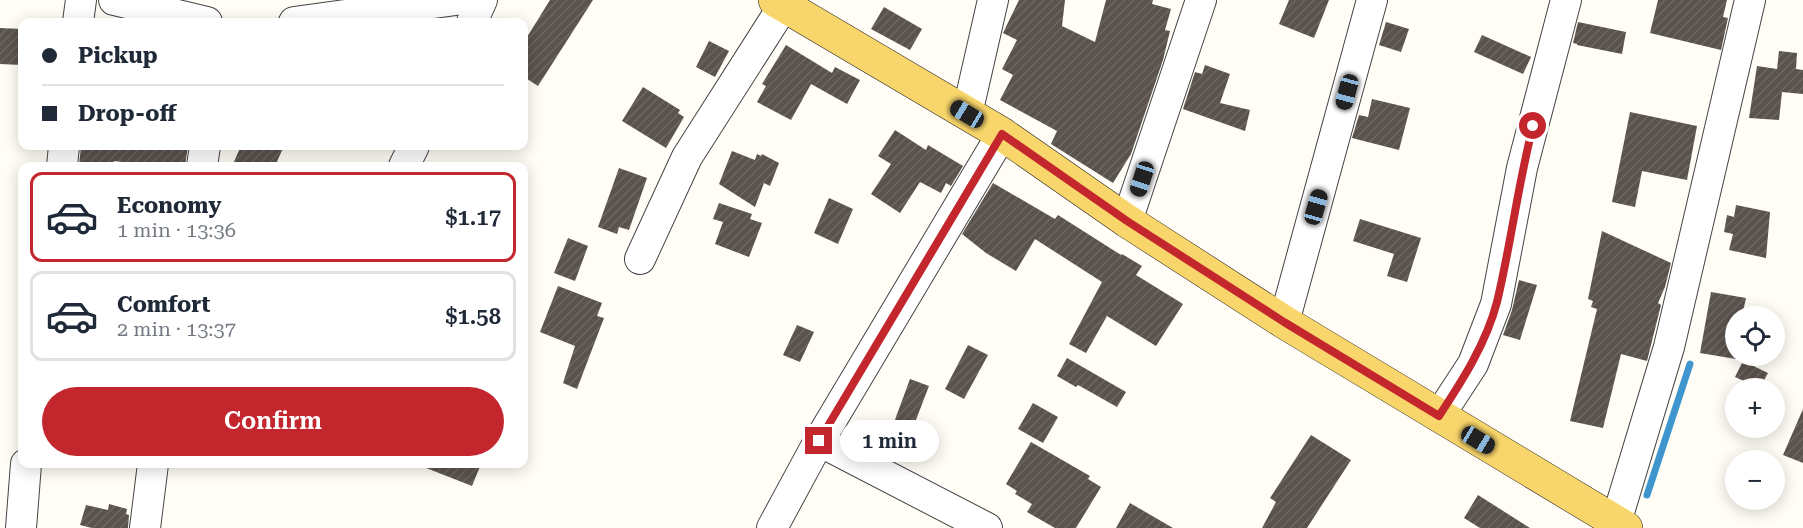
<!DOCTYPE html>
<html lang="en">
<head>
<meta charset="utf-8">
<style>
  body { margin:0; font-family:"Roboto Serif",serif; background:#f6f6f7; color:#1f2937; height:100vh; display:flex; flex-direction:column; font-size:22px; white-space:nowrap }
  * { box-sizing:border-box; margin:0 }
  p { font-size:20px; color:#747a83 }
  .icon { flex:none; width:33px; height:33px; fill:none; stroke:currentColor; stroke-width:2; stroke-linecap:round; stroke-linejoin:round }
  .map { position:relative; flex:1; overflow:hidden }
  .side { position:absolute; left:18px; top:162px; width:510px; height:306px; display:flex; flex-direction:column; background:#fff; border-radius:12px; box-shadow:0 3px 15px #0003 }
  .side>* { flex:none }
  .banner { position:absolute; left:18px; top:18px; width:510px; height:132px; border-radius:12px; box-shadow:0 3px 15px #0003; display:grid; align-content:center; height:132px; padding:0 24px; background:#fff }
  .fabs { position:absolute; left:1725px; top:306px; display:grid; gap:12px }
  .fabs a { display:grid; place-items:center; width:60px; height:60px; border-radius:50%; background:#fff; box-shadow:0 3px 15px #0003; font-size:30px }
  .end { position:absolute; width:27px; height:27px; margin:-14px; border:8px solid #c4262e; background:#fff; box-shadow:0 0 0 3px #fff }
  .from { border-radius:50% }
  .bubble { position:absolute; height:42px; border-radius:21px; background:#fff; box-shadow:0 3px 15px #0003; font-size:20px; font-weight:600; line-height:42px; text-align:center }
  .car { position:absolute; width:18px; height:36px; margin:-18px -9px; border-radius:8px; box-shadow:0 0 4px 2px #0007; background:linear-gradient(#222 24%,#8ab4d8 0 40%,#222 0 76%,#8ab4d8 0 86%,#222 0) }
  .banner b { display:flex; align-items:center; gap:21px; height:57px; font-size:22px }
  .banner b+b { border-top:2px solid #e0e1e3 }
  .banner i { width:15px; height:15px; background:#1f2937 }
  ul { padding:10px 0 0; list-style:none }
  li { display:flex; align-items:center; gap:18px; height:90px; margin:0 12px 9px; padding:0 12px; border:3px solid #e0e1e3; border-radius:12px }
  li div { flex:1 }
  li b { display:block; font-size:22px }
  li em { font-style:normal; font-weight:600 }
  li.current { border-color:#c4262e }
  li>.icon { width:54px; height:54px; stroke-width:1.5 }
  .button { display:flex; gap:12px; margin-top:auto; padding:12px 24px }
  .button a { flex:1; height:69px; border-radius:36px; background:#c4262e; color:#fff; font-size:24px; font-weight:600; line-height:69px; text-align:center }
  .map>svg:first-child { display:block }
  .lines { fill:none; stroke-linecap:round; stroke-linejoin:round }
  .stream { stroke:#3f96cf; stroke-width:7 }
  .building { fill:url(#building-hatch) }
  .minor-casing { stroke:#444; stroke-width:32 }
  .major-casing { stroke:#222; stroke-width:34 }
  .minor { stroke:#fff; stroke-width:30 }
  .major { stroke:#f9d66b; stroke-width:33 }
  .route { stroke:#c4262e; stroke-width:8 }
</style>
</head>
<body>
<div class="map">
<svg width="1803" height="528" viewBox="0 0 1803 528">
  <defs>
    <pattern id="building-hatch" width="6" height="6" patternUnits="userSpaceOnUse" patternTransform="scale(1.5)"><rect width="6" height="6" fill="#5a524d"/><path d="M-1 1l2-2M0 6l6-6M5 7l2-2" fill="none" stroke="#6d6662"/></pattern>
  </defs>
  <rect width="100%" height="100%" fill="#fffdf5"/>
  <g class="lines">
    <polyline class="stream" points="1647,495 1690,364"/>
  </g>
  <g class="building">
    <polygon points="550,0 593,0 538,86 524,77 524,42"/>
    <polygon points="1019,0 1065,0 1062,26 1095,42 1106,0 1153,0 1152,4 1171,9 1165,30 1170,31 1163,60 1131,154 1113,183 1051,144 1057,131 1000,100 1013,75 1002,69 1017,40 1003,33"/>
    <polygon points="1289,0 1329,0 1314,38 1279,24"/>
    <polygon points="1658,0 1727,0 1723,17 1728,18 1721,50 1650,33"/>
    <polygon points="884,7 922,29 910,50 871,29"/>
    <polygon points="1386,22 1409,29 1401,52 1379,45"/>
    <polygon points="1578,22 1626,32 1622,54 1577,45 1577,44 1573,43"/>
    <polygon points="0,28 22,29 22,65 0,64"/>
    <polygon points="1482,35 1531,57 1523,74 1474,52"/>
    <polygon points="709,41 729,51 715,77 696,67"/>
    <polygon points="786,45 832,73 835,67 860,80 847,104 811,84 791,120 757,102 766,86 762,84"/>
    <polygon points="1779,51 1797,53 1796,69 1803,70 1803,94 1782,92 1779,120 1749,118 1757,66 1777,69"/>
    <polygon points="1205,65 1230,74 1220,103 1250,110 1245,131 1183,109 1195,72 1202,74"/>
    <polygon points="643,87 680,110 678,113 684,117 666,148 622,121"/>
    <polygon points="1372,99 1410,108 1399,150 1352,138 1359,115 1368,117"/>
    <polygon points="1630,112 1697,126 1687,180 1642,171 1635,207 1612,202"/>
    <polygon points="895,130 926,150 928,145 963,166 951,186 946,183 941,193 920,182 900,213 871,194 891,164 878,156"/>
    <polygon points="81,146 188,146 185,166 157,166 114,161 113,166 79,166"/>
    <polygon points="241,146 284,146 275,166 232,166"/>
    <polygon points="732,151 755,160 757,154 761,156 762,154 779,163 770,186 764,183 755,207 719,184"/>
    <polygon points="619,168 647,178 629,230 619,227 617,234 598,227"/>
    <polygon points="993,183 1055,219 1058,215 1121,255 1122,254 1142,266 1136,275 1183,304 1156,346 1107,316 1086,353 1069,344 1102,282 1035,239 1016,271 986,253 962,234"/>
    <polygon points="829,198 853,209 838,244 814,233"/>
    <polygon points="719,203 752,214 750,219 762,223 749,257 715,244 723,222 713,219"/>
    <polygon points="1736,205 1770,212 1766,258 1729,250 1733,234 1724,232 1727,215 1734,217"/>
    <polygon points="1360,219 1421,238 1407,282 1387,276 1394,254 1353,241"/>
    <polygon points="1602,231 1671,263 1665,287 1658,303 1661,305 1647,361 1621,354 1603,428 1570,421 1597,309 1591,307 1593,301 1588,299"/>
    <polygon points="568,238 588,246 575,281 554,273"/>
    <polygon points="1519,280 1537,285 1520,340 1503,335 1512,310"/>
    <polygon points="558,286 602,303 597,316 604,318 577,389 563,383 575,346 540,332"/>
    <polygon points="1711,292 1746,298 1742,316 1736,316 1736,359 1700,353"/>
    <polygon points="797,325 814,332 800,362 783,355"/>
    <polygon points="968,345 988,355 964,399 945,389"/>
    <polygon points="1067,358 1126,392 1117,407 1078,385 1076,387 1057,376"/>
    <polygon points="1743,361 1768,373 1760,388 1735,377"/>
    <polygon points="910,379 929,386 904,451 886,444"/>
    <polygon points="1033,403 1058,417 1043,443 1018,429"/>
    <polygon points="1803,409 1803,463 1783,455"/>
    <polygon points="1311,435 1351,460 1307,528 1262,528 1276,502 1270,498"/>
    <polygon points="1031,442 1090,476 1088,479 1101,487 1076,528 1055,528 1027,512 1032,504 1015,494 1017,491 1006,484"/>
    <polygon points="416,464 481,464 472,486"/>
    <polygon points="1478,495 1530,528 1480,528 1464,518"/>
    <polygon points="1130,503 1173,528 1116,528"/>
    <polygon points="109,504 127,509 126,514 129,515 128,528 92,528 80,525 86,505 108,510"/>
  </g>
  <g class="lines">
    <defs>
      <g id="minor">
        <polyline points="114,0 207,22"/>
        <polyline points="78,22 81,0"/>
        <polyline points="294,22 456,0"/>
        <polyline points="472,22 482,0"/>
        <polyline points="967,114 993,0"/>
        <polyline points="62,166 64,146"/>
        <polyline points="202,166 205,146"/>
        <polyline points="404,166 414,146"/>
        <polyline points="1127,221 1201,0"/>
        <polyline points="640,259 687,157 784,5"/>
        <polyline points="1284,322 1372,0"/>
        <polyline points="1439,416 1473,364 1496,304 1522,168 1566,0"/>
        <polyline points="819,441 987,528"/>
        <polyline points="1616,522 1669,347 1750,0"/>
        <polyline points="21,528 26,464"/>
        <polyline points="145,528 153,464"/>
        <polyline points="772,528 819,441 1002,134"/>
      </g>
      <polyline id="major" points="775,0 1002,134 1127,221 1284,322 1626,528"/>
    </defs>
    <use href="#minor" class="minor-casing"/>
    <use href="#major" class="major-casing"/>
    <use href="#minor" class="minor"/>
    <use href="#major" class="major"/>
  </g>
  <g class="lines">
    <path class="route" d="M819,441L1002,134L1127,221L1284,322L1439,416C1462,381 1486,344 1497,302C1511,244 1518,184 1533,126"/>
  </g>
</svg>
<div class="fabs">
<a><svg class="icon" aria-label="locate" viewBox="0 0 24 24"><circle cx="12" cy="12" r="6"/><path d="M12 2v4M12 18v4M2 12h4M18 12h4"/></svg></a>
<a>+</a>
<a>−</a>
</div>
<i class="end from" style="left:1533px;top:126px"></i>
<i class="end" style="left:819px;top:441px"></i>
<div class="bubble" style="left:840px;top:420px;width:99px">1 min</div>
<i class="car" style="left:1347px;top:92px;rotate:195deg"></i>
<i class="car" style="left:967px;top:114px;rotate:301deg"></i>
<i class="car" style="left:1142px;top:179px;rotate:198deg"></i>
<i class="car" style="left:1316px;top:207px;rotate:16deg"></i>
<i class="car" style="left:1478px;top:440px;rotate:121deg"></i>
<div class="banner">
<b><i class="from"></i>Pickup</b>
<b><i></i>Drop-off</b>
</div>
<section class="side">
<ul>
<li class="current"><svg class="icon" aria-label="car" viewBox="0 0 24 24"><path d="M5 17H2v-5l4-1 3-4h7l3 4 3 1v5h-3M9 17h6M6 11h13"/><circle cx="7" cy="17" r="2"/><circle cx="17" cy="17" r="2"/></svg><div><b>Economy</b><p>1 min · 13:36</p></div><em>$1.17</em></li>
<li><svg class="icon" aria-label="car" viewBox="0 0 24 24"><path d="M5 17H2v-5l4-1 3-4h7l3 4 3 1v5h-3M9 17h6M6 11h13"/><circle cx="7" cy="17" r="2"/><circle cx="17" cy="17" r="2"/></svg><div><b>Comfort</b><p>2 min · 13:37</p></div><em>$1.58</em></li>
</ul>
<div class="button"><a>Confirm</a></div>
</section>
</div>
</body>
</html>
